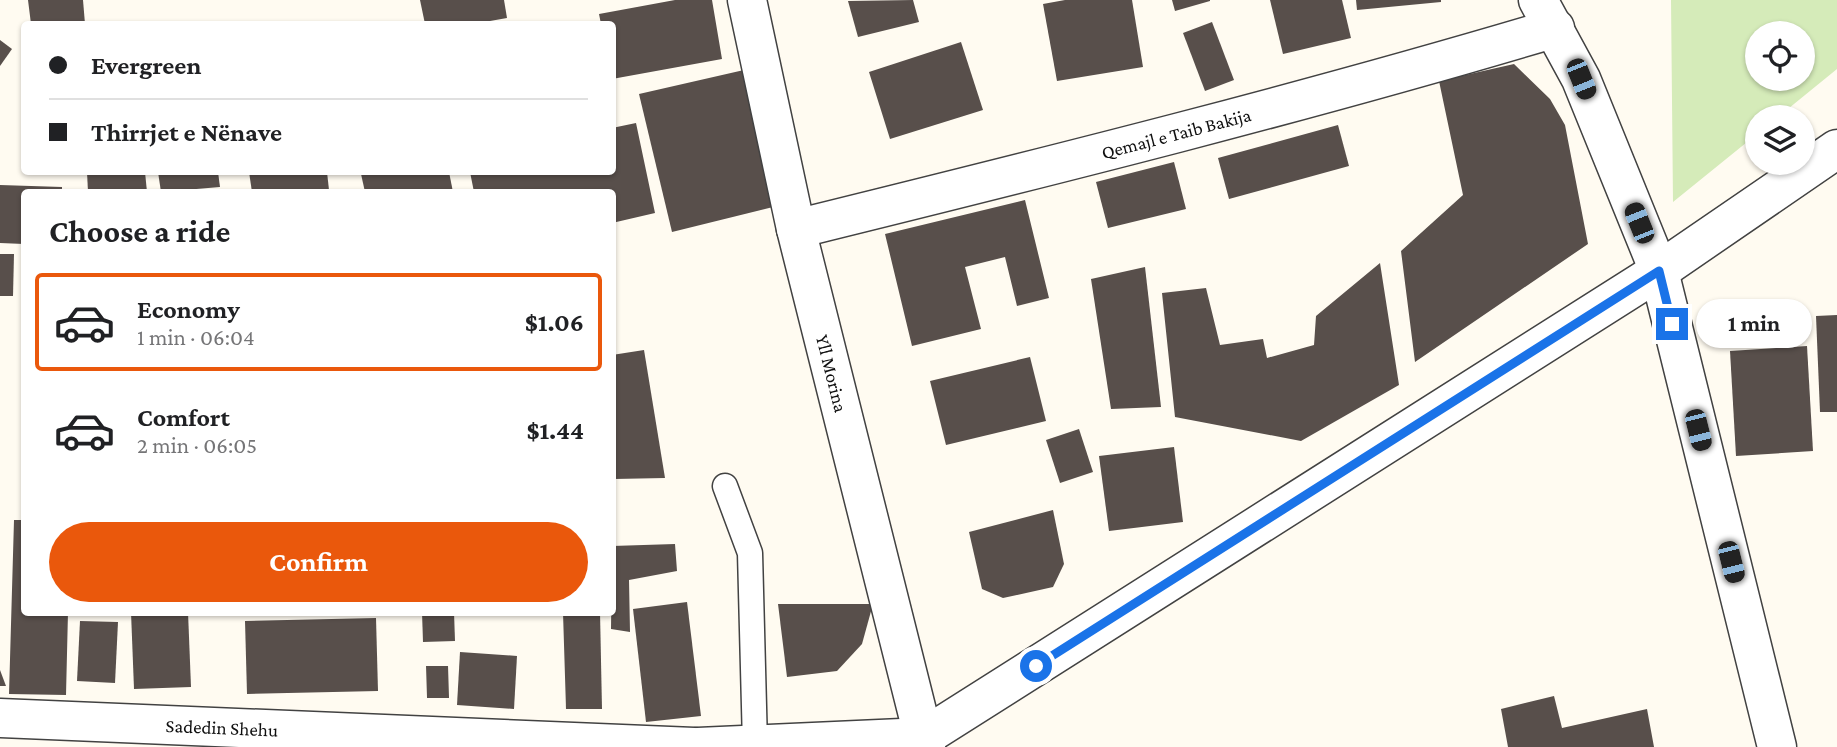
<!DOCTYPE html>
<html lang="en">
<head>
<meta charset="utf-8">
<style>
  body { margin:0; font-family:"Crimson Pro",serif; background:#f2f2f2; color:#202124; height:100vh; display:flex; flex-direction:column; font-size:26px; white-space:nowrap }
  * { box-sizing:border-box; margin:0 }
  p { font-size:23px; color:#757577 }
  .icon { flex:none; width:38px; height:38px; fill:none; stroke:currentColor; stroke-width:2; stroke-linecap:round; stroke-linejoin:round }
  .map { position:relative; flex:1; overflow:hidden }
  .sheet { position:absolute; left:21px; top:189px; width:595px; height:427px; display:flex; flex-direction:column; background:#fff; border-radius:7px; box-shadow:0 2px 5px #0004 }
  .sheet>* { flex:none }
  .guide { position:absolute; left:21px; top:21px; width:595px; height:154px; border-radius:7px; box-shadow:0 2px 5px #0004; display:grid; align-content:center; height:154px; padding:0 28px; background:#fff }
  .tools { position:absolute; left:1745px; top:21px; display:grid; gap:14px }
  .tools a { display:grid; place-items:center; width:70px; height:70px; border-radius:50%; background:#fff; box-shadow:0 2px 5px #0004; font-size:35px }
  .end { position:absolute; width:32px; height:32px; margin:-16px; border:9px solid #1a73e8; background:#fff; box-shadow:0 0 0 4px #fff }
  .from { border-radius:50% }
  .bubble { position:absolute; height:49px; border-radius:24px; background:#fff; box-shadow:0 2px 5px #0004; font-size:23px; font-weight:700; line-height:49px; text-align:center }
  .car { position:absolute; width:21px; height:42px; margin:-21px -10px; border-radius:9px; box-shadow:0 0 5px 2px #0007; background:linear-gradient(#222 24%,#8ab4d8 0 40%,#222 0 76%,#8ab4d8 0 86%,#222 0) }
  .guide b { display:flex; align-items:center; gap:24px; height:66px; font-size:26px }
  .guide b+b { border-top:2px solid #e0e0e0 }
  .guide i { width:18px; height:18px; background:#202124 }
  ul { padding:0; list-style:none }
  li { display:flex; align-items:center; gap:21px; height:98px; margin:0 14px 10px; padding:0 14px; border:4px solid transparent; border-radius:7px }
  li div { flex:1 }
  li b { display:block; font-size:26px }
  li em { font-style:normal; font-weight:700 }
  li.selected { border-color:#ea580c }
  li>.icon { width:63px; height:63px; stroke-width:1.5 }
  h2 { padding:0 28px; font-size:32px; line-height:84px }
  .action { display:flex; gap:14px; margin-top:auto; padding:14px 28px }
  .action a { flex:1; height:80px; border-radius:42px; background:#ea580c; color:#fff; font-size:28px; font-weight:700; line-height:80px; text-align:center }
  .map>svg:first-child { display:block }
  .green { fill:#d5ebb9; fill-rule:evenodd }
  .building { fill:#584f4b }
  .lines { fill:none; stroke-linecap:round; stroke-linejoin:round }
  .service-casing { stroke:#424242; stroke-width:27 }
  .minor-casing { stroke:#424242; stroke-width:41 }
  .tertiary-casing { stroke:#424242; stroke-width:41 }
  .service { stroke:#fff; stroke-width:24 }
  .minor { stroke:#fff; stroke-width:38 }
  .tertiary { stroke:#fff; stroke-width:38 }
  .route { stroke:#1a73e8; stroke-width:9 }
  .labels { text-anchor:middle; stroke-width:7; stroke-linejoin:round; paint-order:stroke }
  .street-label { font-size:19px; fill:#0f0f0f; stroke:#fff }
</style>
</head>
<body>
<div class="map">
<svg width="1837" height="747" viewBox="0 0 1837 747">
  <rect width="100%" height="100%" fill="#fffbf1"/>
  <path class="green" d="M1671,0H1837V69L1778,117H1757V134L1673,202ZM1757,33H1802V79H1757Z"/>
  <g class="building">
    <polygon points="28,0 83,0 85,24 31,24"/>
    <polygon points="420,0 504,0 507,18 473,24 425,24"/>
    <polygon points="675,0 712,0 722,59 612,79 612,24 601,24 599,14"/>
    <polygon points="913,0 919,22 858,37 848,1"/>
    <polygon points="1065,0 1132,0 1143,67 1057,81 1043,4"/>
    <polygon points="1172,0 1210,0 1210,1 1175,11"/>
    <polygon points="1270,0 1342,0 1351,38 1283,54"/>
    <polygon points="1356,0 1441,0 1441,2 1357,10"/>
    <polygon points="1212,22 1234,80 1205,91 1183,33"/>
    <polygon points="0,40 12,49 0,66"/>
    <polygon points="961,42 983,110 890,139 869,72"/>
    <polygon points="1514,64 1550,99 1565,125 1588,244 1415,362 1401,251 1463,195 1439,81"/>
    <polygon points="744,70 777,206 672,232 639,94"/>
    <polygon points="636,123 655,213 612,223 612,192 474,192 470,172 612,172 612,128"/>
    <polygon points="1338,125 1349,166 1229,199 1218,158"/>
    <polygon points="1174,162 1186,209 1108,228 1096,182"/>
    <polygon points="87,172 145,172 147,192 88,192"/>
    <polygon points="158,172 218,172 220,187 161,192"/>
    <polygon points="249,172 327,172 329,190 252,192"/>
    <polygon points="374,172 449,172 453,192 365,192 361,174"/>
    <polygon points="0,185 62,187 62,192 24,192 24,244 0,243"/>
    <polygon points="1025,200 1049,298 1017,306 1005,257 965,267 981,329 912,346 885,234"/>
    <polygon points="0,254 14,254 13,296 0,296"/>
    <polygon points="1380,263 1399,385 1301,441 1175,417 1162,293 1206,288 1220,345 1263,339 1267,358 1314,345 1316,316"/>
    <polygon points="1145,267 1161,407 1111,409 1091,279"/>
    <polygon points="1837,315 1837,412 1820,412 1816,316"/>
    <polygon points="1807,346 1813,451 1736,456 1730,351"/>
    <polygon points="644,350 665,478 614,479 612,355"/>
    <polygon points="1030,357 1046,421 946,445 930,381"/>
    <polygon points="1079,429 1093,472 1060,483 1046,440"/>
    <polygon points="1174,447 1183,522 1109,531 1099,456"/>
    <polygon points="1053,510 1064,564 1053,587 1003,598 982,589 969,532"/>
    <polygon points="14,520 24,520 24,612 68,612 66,695 9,694"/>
    <polygon points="675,544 677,571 629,580 630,632 611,629 612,546"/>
    <polygon points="687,602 701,716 646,722 633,609"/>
    <polygon points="778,604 873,604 862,644 837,671 787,677"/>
    <polygon points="131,612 188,612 191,687 134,689"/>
    <polygon points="422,612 454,612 455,641 423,642"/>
    <polygon points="563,612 600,612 602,709 566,709"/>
    <polygon points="376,618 378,691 247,694 245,621"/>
    <polygon points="80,621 118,622 115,683 77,681"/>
    <polygon points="460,652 517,656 514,709 457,705"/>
    <polygon points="426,666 448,666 449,698 427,698"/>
    <polygon points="0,670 6,686 0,686"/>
    <polygon points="1554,696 1562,728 1647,709 1654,747 1508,747 1501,709"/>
  </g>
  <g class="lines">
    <defs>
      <polyline id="service" points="725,486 750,553 755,745"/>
      <g id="minor">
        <path id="s1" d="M747,0L796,229L926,747"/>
        <polyline points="1538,0 1581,79 1659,271 1777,747"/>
        <path id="s2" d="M796,229C1051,166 1304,103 1555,28"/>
      </g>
      <g id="tertiary">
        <path id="s3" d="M0,718L694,747"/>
        <polyline points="698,747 924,737 1659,271 1837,149"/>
      </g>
    </defs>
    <use href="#service" class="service-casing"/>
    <use href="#minor" class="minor-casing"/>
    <use href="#tertiary" class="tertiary-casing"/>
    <use href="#service" class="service"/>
    <use href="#minor" class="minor"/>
    <use href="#tertiary" class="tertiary"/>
  </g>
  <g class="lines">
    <polyline class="route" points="1036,666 1659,271 1672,324"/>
  </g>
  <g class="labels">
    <g class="street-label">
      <text dy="7" stroke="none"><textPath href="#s2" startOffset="392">Qemajl e Taib Bakija</textPath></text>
      <text dy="7" stroke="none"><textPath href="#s1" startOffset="383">Yll Morina</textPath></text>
      <text dy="7" stroke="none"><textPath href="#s3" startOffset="222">Sadedin Shehu</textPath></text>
    </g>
  </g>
</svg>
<div class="tools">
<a><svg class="icon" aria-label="locate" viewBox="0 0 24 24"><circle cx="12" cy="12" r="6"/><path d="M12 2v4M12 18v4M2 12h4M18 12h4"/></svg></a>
<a><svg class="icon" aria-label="layers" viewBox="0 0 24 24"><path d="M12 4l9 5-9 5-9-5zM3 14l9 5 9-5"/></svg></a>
</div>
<i class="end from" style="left:1036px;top:666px"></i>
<i class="end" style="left:1672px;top:324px"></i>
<div class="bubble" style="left:1696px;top:299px;width:116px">1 min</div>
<i class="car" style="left:1581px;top:79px;rotate:158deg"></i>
<i class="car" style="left:1639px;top:223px;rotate:338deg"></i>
<i class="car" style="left:1698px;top:430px;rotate:166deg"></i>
<i class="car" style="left:1731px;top:562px;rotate:166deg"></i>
<div class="guide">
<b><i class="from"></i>Evergreen</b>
<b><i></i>Thirrjet e Nënave</b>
</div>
<section class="sheet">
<h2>Choose a ride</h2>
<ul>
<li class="selected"><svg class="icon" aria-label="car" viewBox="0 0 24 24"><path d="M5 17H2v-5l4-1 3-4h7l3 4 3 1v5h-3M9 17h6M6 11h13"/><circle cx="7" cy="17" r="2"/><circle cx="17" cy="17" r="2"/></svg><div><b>Economy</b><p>1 min · 06:04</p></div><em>$1.06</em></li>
<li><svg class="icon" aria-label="car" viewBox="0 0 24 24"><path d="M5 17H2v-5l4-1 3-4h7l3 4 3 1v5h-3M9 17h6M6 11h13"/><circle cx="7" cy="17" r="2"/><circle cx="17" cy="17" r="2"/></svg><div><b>Comfort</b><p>2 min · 06:05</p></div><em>$1.44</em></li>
</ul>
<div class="action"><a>Confirm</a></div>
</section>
</div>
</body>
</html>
